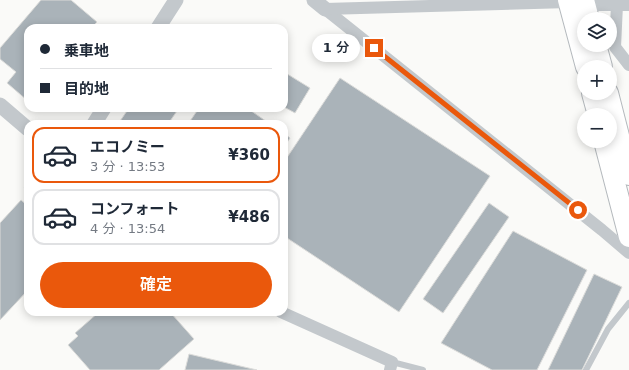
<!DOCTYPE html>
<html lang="ja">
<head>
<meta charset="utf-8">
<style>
  body { margin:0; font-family:"DejaVu Sans","Noto Sans JP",sans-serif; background:#f2f2f3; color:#1f2937; height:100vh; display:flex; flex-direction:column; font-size:15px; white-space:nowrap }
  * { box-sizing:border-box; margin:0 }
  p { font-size:13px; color:#747a83 }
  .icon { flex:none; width:22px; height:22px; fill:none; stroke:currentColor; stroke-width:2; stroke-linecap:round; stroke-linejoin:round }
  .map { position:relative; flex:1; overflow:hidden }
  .side { position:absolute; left:24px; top:120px; width:264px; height:196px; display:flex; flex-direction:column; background:#fff; border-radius:12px; box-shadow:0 2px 10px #0003 }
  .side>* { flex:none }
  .hud { position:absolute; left:24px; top:24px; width:264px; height:88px; border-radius:12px; box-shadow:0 2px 10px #0003; display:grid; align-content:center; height:88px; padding:0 16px; background:#fff }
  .buttons { position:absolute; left:577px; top:12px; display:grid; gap:8px }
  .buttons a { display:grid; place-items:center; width:40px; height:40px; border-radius:50%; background:#fff; box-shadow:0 2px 10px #0003; font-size:20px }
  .end { position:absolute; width:18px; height:18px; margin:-9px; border:5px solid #ea580c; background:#fff; box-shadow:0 0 0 2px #fff }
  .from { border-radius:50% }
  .bubble { position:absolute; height:28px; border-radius:14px; background:#fff; box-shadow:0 2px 10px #0003; font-size:13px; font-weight:600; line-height:28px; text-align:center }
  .hud b { display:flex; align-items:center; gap:14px; height:38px; font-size:15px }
  .hud b+b { border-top:1px solid #e0e1e3 }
  .hud i { width:10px; height:10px; background:#1f2937 }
  ul { padding:7px 0 0; list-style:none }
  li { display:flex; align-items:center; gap:12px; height:56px; margin:0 8px 6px; padding:0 8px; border:2px solid #e0e1e3; border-radius:12px }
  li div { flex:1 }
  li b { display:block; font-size:15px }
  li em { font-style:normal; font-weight:600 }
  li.on { border-color:#ea580c }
  li>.icon { width:36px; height:36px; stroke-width:1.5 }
  .button { display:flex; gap:8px; margin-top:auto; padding:8px 16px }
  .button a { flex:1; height:46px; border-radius:24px; background:#ea580c; color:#fff; font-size:16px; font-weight:600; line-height:46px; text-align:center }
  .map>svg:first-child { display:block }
  .building { fill:#aab3b9; stroke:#dcdcda }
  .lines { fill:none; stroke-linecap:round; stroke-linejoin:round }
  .trunk-casing { stroke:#b4b9bd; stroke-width:22 }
  .service { stroke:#c3c8cc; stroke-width:6 }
  .minor { stroke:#c3c8cc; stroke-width:12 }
  .tertiary { stroke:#c3c8cc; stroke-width:15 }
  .trunk { stroke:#fff; stroke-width:20 }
  .route { stroke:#ea580c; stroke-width:5 }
</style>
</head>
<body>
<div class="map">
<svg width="629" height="370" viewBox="0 0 629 370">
  <rect width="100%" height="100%" fill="#fafaf8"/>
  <g class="building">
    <polygon points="41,0 71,0 97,22 91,28 28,28 28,101 7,83 16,72 0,59 0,48"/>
    <polygon points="284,72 310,88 295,113 284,107"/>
    <polygon points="340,78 490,176 399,312 284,236 284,162"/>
    <polygon points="129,108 179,108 168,124 118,124"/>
    <polygon points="199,108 247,108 270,124 188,124"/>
    <polygon points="284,133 290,138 284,147"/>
    <polygon points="28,183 28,192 24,188"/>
    <polygon points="21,200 28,206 28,290 0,320 0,223"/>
    <polygon points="489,203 509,217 443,313 423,299"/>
    <polygon points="513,231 587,270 537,370 492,370 441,343"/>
    <polygon points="594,274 622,287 582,370 548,370"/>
    <polygon points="99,312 170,312 194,339 159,370 90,370 68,345 78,336 75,333"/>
    <polygon points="189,354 257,370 185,370"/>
  </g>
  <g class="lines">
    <defs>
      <g id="trunk">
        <polyline points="568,0 586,67"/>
        <polyline points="584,0 589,19"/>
        <polyline points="596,45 602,67"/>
        <polyline points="592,93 598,115"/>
        <polyline points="608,93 629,175"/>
        <polyline points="604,141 629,237"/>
      </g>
    </defs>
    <use href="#trunk" class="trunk-casing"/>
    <g class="service">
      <polyline points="392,362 423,370"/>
      <polyline points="586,370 608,329 629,303"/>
    </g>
    <g class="minor">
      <polyline points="617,5 615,47 629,65"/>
      <polyline points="325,9 602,230 629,253"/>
      <polyline points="325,9 569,2 586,5 629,5"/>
      <polyline points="281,312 392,362 390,370"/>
    </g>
    <g class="tertiary">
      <polyline points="314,0 325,9"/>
      <polyline points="158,28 176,0"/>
      <polyline points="0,105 28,129"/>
      <polyline points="94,124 104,108"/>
    </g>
    <use href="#trunk" class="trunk"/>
  </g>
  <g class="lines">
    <polyline class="route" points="374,48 578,210"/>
  </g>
</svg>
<div class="buttons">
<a><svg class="icon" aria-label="layers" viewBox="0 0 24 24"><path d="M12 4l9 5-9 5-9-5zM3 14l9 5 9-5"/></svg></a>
<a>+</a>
<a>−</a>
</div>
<i class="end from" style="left:578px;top:210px"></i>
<i class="end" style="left:374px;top:48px"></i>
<div class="bubble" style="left:312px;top:34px;width:48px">1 分</div>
<div class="hud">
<b><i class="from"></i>乗車地</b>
<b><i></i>目的地</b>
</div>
<section class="side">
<ul>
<li class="on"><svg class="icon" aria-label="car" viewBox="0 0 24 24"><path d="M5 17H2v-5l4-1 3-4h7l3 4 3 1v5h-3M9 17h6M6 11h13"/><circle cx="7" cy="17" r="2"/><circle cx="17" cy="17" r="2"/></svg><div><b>エコノミー</b><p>3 分 · 13:53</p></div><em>¥360</em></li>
<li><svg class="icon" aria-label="car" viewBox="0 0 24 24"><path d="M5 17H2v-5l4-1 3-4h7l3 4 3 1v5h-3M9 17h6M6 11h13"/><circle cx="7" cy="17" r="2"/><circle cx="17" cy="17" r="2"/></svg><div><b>コンフォート</b><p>4 分 · 13:54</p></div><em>¥486</em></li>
</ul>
<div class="button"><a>確定</a></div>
</section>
</div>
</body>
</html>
